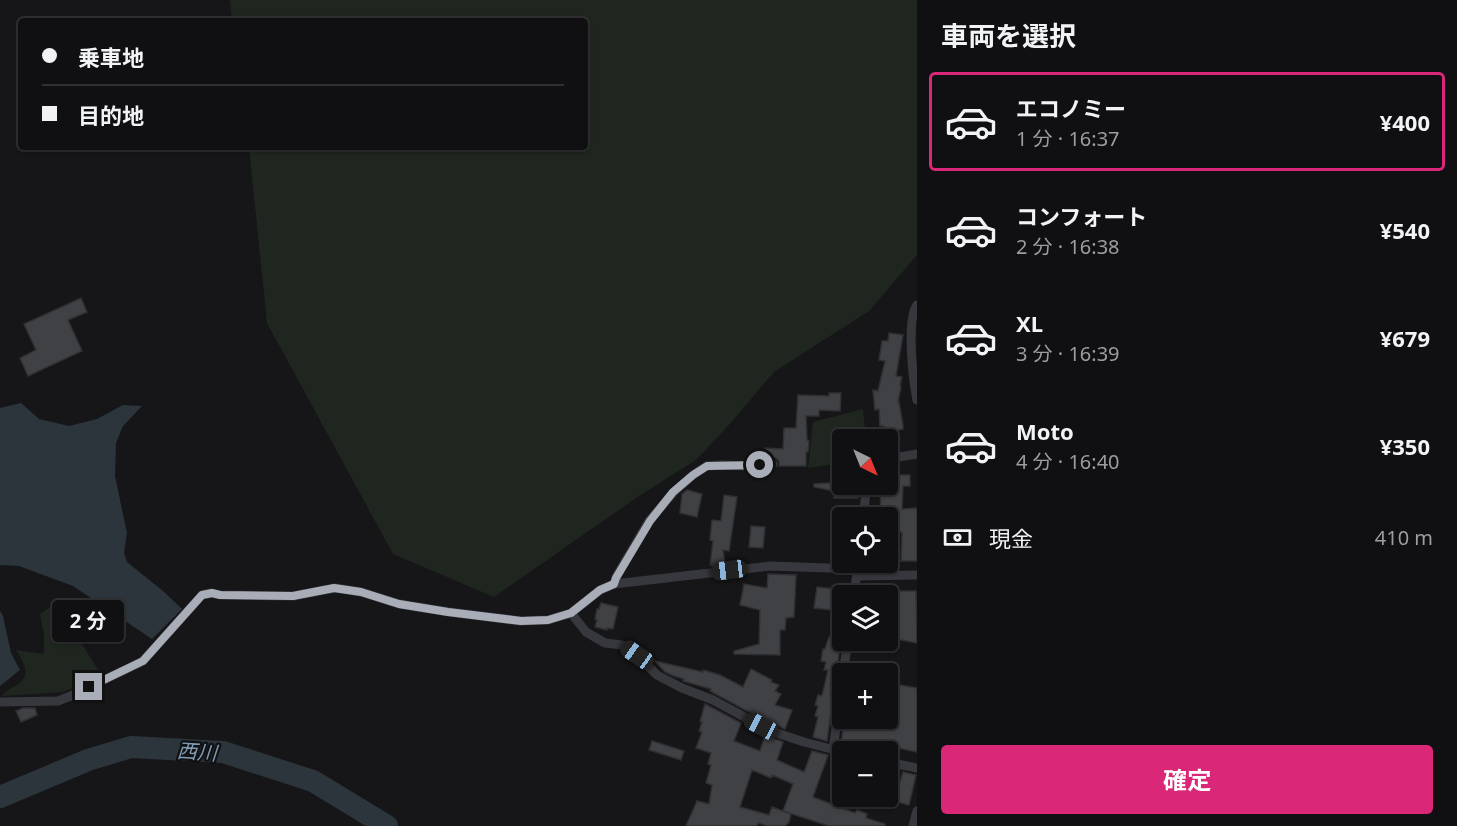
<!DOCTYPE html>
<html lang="ja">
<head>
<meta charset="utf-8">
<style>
  body { margin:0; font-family:"Noto Sans","Noto Sans JP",sans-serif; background:#19191b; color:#f1f3f6; height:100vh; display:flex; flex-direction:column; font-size:22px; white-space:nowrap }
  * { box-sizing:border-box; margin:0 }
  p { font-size:20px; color:#9c9d9f }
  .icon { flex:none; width:33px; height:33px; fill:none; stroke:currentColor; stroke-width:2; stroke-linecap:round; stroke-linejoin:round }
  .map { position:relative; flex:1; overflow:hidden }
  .sheet { display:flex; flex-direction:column; background:#101012; width:540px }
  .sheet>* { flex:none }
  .top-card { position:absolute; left:18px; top:18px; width:570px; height:132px; border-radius:6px; box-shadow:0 2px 4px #0004,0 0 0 2px #303032; display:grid; align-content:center; height:132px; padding:0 24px; background:#101012 }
  .needle { width:39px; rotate:137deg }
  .fabs { position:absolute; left:832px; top:429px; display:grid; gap:12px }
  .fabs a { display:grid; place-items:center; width:66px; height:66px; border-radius:6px; background:#101012; box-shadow:0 2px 4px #0004,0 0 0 2px #303032; font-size:30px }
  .end { position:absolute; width:27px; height:27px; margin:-14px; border:8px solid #a8adb8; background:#111; box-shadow:0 0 0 3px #111 }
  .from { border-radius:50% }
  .bubble { position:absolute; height:42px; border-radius:6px; background:#101012; box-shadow:0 2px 4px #0004,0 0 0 2px #303032; font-size:20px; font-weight:700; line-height:42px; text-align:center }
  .car { position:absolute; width:18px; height:36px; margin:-18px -9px; border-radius:8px; box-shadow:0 0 4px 2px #0007; background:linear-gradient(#222 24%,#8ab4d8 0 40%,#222 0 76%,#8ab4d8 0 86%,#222 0) }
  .top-card b { display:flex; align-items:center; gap:21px; height:57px; font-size:22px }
  .top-card b+b { border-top:2px solid #303032 }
  .top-card i { width:15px; height:15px; background:#f1f3f6 }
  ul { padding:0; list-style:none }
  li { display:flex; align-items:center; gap:18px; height:99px; margin:0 12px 9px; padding:0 12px; border:3px solid transparent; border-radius:6px }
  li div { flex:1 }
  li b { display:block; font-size:22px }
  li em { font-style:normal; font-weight:700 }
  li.current { border-color:#db2777 }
  li>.icon { width:54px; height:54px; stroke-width:1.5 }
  h2 { padding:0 24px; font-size:27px; line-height:72px }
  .pay { display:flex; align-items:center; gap:15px; height:66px; padding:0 24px; font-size:22px }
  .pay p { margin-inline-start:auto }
  .action { display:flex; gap:12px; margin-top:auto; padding:12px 24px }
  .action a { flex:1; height:69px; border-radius:6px; background:#db2777; color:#fff; font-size:24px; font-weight:700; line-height:69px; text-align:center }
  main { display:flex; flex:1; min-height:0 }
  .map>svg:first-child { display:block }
  .green { fill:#1e261f }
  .water { fill:#2c353c }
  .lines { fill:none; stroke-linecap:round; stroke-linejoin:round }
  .river { stroke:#2c353c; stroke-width:22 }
  .building { fill:#404145; stroke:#303034; stroke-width:1.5 }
  .minor { stroke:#37383d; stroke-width:9 }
  .route { stroke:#a8adb8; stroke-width:8 }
  .labels { text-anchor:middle; stroke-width:4.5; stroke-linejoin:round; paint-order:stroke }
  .water-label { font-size:20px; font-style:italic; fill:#7f9bb3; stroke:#111113 }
</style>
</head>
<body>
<main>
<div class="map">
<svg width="917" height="826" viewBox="0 0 917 826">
  <rect width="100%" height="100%" fill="#161618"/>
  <g class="green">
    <polygon points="230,0 917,0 917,255 869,311 774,372 728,426 696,460 636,498 494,597 393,554 267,323 249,147 585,147 585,21 232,21"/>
    <polygon points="863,409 866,439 843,440 843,463 808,468 813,422"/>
    <path d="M52,606L56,613L61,611L102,676L63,692L2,696C6,691 8,690 13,687C34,678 24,663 16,650L44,654V634L40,614Z"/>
  </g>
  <g class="water">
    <polygon points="21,403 39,419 69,426 97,419 123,405 142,406 123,426 116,443 115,476 127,533 124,553 127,562 163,591 182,609 152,639 73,586 19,566 0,565 0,408"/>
    <polygon points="0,611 3,616 11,653 20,670 0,686"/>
  </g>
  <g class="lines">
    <polyline class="river" points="0,797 88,760 131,747 223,752 313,781 387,826"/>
  </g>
  <g class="building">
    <polygon points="81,298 87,312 68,320 82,351 28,376 20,358 36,350 24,324"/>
    <polygon points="889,333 903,335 896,376 902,377 900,385 901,387 898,402 899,402 903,425 903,429 895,431 899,450 889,452 888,428 885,428 884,426 880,426 879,409 875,410 873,390 878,391 885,361 879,360 882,341 888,341"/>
    <polygon points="829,393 841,393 840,411 819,410 819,416 806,416 807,440 809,441 808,452 806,452 806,466 779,466 779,461 776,458 764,458 765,448 783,449 784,428 796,428 798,395 829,396"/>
    <polygon points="888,475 910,475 910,486 903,486 902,509 917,508 917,561 901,561 902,532 888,532 888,518 880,518 881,484 888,484"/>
    <polygon points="843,482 843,484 858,484 858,498 834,498 834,491 814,487 814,484"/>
    <polygon points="687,490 702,494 697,517 680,513 682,494"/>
    <polygon points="724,495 737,497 729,551 723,550 725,564 710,566 713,541 710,540 712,520 721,521"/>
    <polygon points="751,526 765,527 763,548 749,547"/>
    <polygon points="768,574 796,575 794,617 786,618 785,630 780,630 780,655 734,654 734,651 759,644 760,610 740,605 744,584 767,588"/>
    <polygon points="817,587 843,590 843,605 840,604 839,609 832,610 814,608"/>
    <polygon points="892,591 916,591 917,643 890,638 893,617 888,617 889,603 891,603"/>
    <polygon points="601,603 618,607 613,629 607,628 607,630 595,627 597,620 595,619 597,609 599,609"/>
    <polygon points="829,637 841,639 827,741 813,737 818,717 815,716 818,706 815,705 818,695 822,696 828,670 824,670 826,662 821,661 823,649 825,649"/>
    <polygon points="655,661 703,672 703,670 720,675 743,687 751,669 772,680 771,682 779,685 775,691 781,694 775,705 792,710 785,729 764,720 710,691 711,689 683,681 684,679 674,676 665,672"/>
    <polygon points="888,683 917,688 917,752 893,747 892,752 861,752 849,749 847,747 841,744 843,729 852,730 855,718 888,718"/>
    <polygon points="705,704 741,723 734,741 760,751 765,735 783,742 777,760 804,772 812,751 828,755 813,797 855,813 857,810 867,814 866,818 885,824 885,826 829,826 783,811 793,784 772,775 771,778 752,770 740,807 769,815 772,807 791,814 789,822 785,826 767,826 758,823 757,826 686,826 697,801 709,804 712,785 706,783 711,765 708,764 711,753 696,748 702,732 699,731 702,722 700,721"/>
    <polygon points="23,708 35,708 37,715 21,722 16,711"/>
    <polygon points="652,741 684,751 681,760 649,750"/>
    <polygon points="903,772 916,775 909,805 894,801"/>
  </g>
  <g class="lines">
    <g class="minor">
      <path d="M917,305C906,320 913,380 917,400"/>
      <polyline points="888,459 917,454"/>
      <polyline points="863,518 867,484"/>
      <polyline points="857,576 917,575"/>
      <polyline points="614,584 616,577 649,521 673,493 693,475 707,466 721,465 747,466 773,464"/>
      <polyline points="854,596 857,571"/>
      <polyline points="571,613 586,632 605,643 622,645 637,655 657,675 682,688 713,700 761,726 780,734 804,742 843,752"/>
      <polyline points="843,674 848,640"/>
      <polyline points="0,702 58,701 73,695 143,661 202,595 212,593 220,595 293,596 335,588 361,592 399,604 449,612 521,621 548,620 571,613 600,590 614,584 770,566 858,569"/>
      <polyline points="833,750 843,676"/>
      <polyline points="888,762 917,768"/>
      <polyline points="913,826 917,811"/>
    </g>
  </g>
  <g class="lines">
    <polyline class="route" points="89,687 143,661 202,595 212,593 220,595 293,596 334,588 361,592 399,604 448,612 521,621 548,620 571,613 600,590 614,584 616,578 650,521 673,492 693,475 707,466 760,465"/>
  </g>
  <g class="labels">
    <g class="water-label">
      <text transform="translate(197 752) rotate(4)" y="7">西川</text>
    </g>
  </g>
</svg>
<div class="fabs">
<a><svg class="needle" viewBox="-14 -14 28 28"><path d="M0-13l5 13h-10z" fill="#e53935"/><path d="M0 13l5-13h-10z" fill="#9c9d9f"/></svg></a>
<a><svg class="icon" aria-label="locate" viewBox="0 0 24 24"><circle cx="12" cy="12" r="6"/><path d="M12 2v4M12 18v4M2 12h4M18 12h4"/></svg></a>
<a><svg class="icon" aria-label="layers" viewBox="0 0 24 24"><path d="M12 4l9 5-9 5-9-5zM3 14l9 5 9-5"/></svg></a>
<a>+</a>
<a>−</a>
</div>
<i class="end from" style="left:760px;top:465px"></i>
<i class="end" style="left:89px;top:687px"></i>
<div class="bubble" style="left:52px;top:600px;width:72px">2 分</div>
<i class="car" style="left:729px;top:570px;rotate:263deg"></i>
<i class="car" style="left:637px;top:655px;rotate:305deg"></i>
<i class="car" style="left:761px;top:726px;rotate:298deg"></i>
<div class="top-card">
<b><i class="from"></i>乗車地</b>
<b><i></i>目的地</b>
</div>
</div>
<section class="sheet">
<h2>車両を選択</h2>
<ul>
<li class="current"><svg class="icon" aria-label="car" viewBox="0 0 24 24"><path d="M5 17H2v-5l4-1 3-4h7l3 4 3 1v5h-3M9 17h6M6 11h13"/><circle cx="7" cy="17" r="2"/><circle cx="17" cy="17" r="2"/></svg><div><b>エコノミー</b><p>1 分 · 16:37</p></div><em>¥400</em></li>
<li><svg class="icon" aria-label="car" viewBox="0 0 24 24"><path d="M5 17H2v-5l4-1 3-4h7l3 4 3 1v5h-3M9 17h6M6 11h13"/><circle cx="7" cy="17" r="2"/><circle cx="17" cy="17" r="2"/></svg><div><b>コンフォート</b><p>2 分 · 16:38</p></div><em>¥540</em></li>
<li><svg class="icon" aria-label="car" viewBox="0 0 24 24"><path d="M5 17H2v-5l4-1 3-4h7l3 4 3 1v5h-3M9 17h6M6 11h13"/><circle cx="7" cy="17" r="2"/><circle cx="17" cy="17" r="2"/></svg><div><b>XL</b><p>3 分 · 16:39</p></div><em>¥679</em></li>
<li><svg class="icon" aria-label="car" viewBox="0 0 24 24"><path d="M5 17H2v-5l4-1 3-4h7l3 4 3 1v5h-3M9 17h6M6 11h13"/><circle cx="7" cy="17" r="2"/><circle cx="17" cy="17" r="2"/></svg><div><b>Moto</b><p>4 分 · 16:40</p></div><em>¥350</em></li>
</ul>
<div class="pay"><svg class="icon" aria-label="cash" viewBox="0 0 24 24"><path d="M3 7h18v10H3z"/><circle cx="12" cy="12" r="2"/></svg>現金<p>410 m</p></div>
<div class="action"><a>確定</a></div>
</section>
</main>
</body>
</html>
